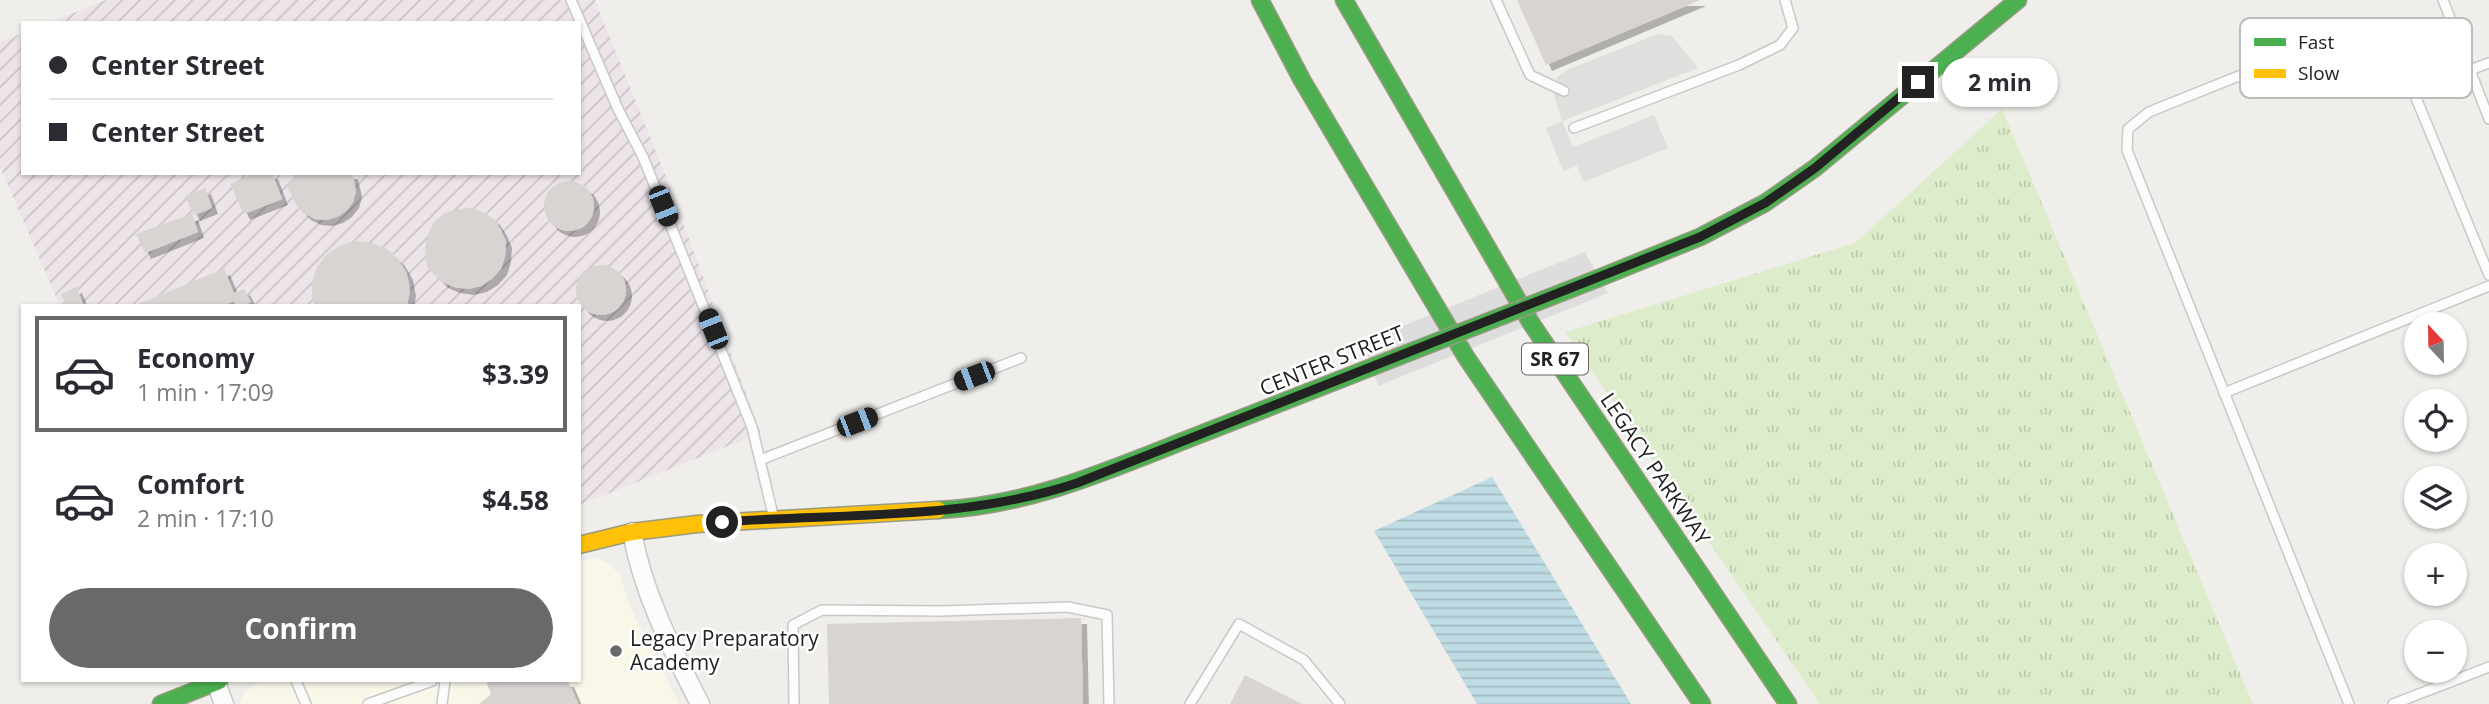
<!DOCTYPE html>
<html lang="en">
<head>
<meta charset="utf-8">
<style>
  body { margin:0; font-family:"Open Sans",sans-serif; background:#f7f7f7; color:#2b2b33; height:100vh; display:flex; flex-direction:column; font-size:26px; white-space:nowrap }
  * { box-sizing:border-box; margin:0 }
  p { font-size:23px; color:#7c7c81 }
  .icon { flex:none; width:38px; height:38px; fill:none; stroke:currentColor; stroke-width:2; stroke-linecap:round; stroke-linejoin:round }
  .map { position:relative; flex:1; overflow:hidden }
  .sheet { position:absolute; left:21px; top:304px; width:560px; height:378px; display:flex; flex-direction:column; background:#fff; border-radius:0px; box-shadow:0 2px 5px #0004 }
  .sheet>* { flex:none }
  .guide { position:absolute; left:21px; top:21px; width:560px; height:154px; border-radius:0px; box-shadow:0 2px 5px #0004; display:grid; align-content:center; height:154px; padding:0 28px; background:#fff }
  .needle { width:46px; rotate:338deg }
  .fabs { position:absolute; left:2404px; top:312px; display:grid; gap:14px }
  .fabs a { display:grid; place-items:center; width:63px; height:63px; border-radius:50%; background:#fff; box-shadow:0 2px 5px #0004; font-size:35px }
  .end { position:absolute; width:32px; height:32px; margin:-16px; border:9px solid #222; background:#fff; box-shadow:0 0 0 4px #fff }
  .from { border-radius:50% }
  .bubble { position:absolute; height:49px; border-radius:24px; background:#fff; box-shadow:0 2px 5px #0004; font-size:23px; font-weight:700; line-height:49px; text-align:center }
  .car { position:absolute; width:21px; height:42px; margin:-21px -10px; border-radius:9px; box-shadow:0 0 5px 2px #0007; background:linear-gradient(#222 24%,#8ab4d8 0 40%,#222 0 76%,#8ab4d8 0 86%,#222 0) }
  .guide b { display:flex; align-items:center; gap:24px; height:66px; font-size:26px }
  .guide b+b { border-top:2px solid #e1e1e2 }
  .guide i { width:18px; height:18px; background:#2b2b33 }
  ul { padding:12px 0 0; list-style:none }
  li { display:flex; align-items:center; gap:21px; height:116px; margin:0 14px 10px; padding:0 14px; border:4px solid transparent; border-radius:0px }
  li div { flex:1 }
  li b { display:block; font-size:26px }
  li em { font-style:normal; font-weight:700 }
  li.active { border-color:#6a6968 }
  li>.icon { width:63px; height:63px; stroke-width:1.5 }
  .cta { display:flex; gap:14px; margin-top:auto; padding:14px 28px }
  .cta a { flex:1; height:80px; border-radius:42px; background:#6a6968; color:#fff; font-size:28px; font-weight:700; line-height:80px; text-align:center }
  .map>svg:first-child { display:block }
  .industrial { fill:url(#industrial-furrows) }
  .education { fill:#f8f7e8 }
  .grass { fill:url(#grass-tufts) }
  .parking { fill:#e0dfde }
  .water { fill:url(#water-rules) }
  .pier { fill:#dedddd }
  .building { fill:#d7d4d2; filter:url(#shadow) }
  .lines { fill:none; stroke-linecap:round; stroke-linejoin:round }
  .lane-casing { stroke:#c9c8c7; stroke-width:12 }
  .street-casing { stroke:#c9c8c7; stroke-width:21 }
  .fast-casing { stroke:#999a82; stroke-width:19 }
  .slow-casing { stroke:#999a82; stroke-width:19 }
  .lane { stroke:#fdfcfc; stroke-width:9 }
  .street { stroke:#fdfcfc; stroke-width:18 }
  .fast { stroke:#4caf50; stroke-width:16 }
  .slow { stroke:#ffc107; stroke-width:16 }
  .fast-bridge-casing { stroke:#999a82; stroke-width:19; stroke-linecap:butt }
  .fast-bridge { stroke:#4caf50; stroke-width:16 }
  .route { stroke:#222; stroke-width:9 }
  .poi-dot { fill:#6a6968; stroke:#fff; stroke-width:2.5 }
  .labels { text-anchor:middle; stroke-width:5; stroke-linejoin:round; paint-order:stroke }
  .shield { fill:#fff; stroke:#646464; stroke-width:2 }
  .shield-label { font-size:19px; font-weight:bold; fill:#222 }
  .street-label { font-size:21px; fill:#222; stroke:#fff }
  .poi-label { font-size:21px; fill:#222; stroke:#fff; text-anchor:start }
  .key { fill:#fff; stroke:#bdbdbd; stroke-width:2 }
  .key-label { font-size:19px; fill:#222 }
</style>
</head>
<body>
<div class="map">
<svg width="2489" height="704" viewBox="0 0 2489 704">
  <defs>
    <pattern id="industrial-furrows" width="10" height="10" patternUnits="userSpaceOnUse" patternTransform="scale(1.75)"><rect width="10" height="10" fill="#ede4e9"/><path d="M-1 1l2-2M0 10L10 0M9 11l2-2" fill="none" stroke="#cbc3c8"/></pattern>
    <pattern id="grass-tufts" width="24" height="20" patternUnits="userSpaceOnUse" patternTransform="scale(1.75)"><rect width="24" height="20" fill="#ddeccb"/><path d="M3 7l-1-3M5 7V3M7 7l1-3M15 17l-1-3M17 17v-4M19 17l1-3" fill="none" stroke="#bdcaae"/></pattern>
    <pattern id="water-rules" width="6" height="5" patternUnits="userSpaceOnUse" patternTransform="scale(1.75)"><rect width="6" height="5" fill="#bfdbe3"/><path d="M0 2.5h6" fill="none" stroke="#a4bcc2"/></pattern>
    <filter id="shadow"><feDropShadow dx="6" dy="6" stdDeviation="0" flood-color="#0004"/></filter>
  </defs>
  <rect width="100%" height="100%" fill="#f0eeeb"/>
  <polygon class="industrial" points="106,0 595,0 663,169 761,433 579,505 579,306 60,306 0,167 0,42 23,33 23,173 579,173 579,23 48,23"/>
  <polygon class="education" points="594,558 607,562 620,575 629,605 679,704 240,704 244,692 262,681 579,681 579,561"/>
  <polygon class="grass" points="2002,109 2253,704 1820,704 1565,332 1855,243"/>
  <polygon class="parking" points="1658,34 1672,36 1698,68 1562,121 1573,147 1654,115 1668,148 1584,182 1577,166 1563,171 1546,128 1562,121 1554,95 1557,77 1569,69"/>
  <polygon class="water" points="1492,477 1631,704 1477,704 1374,531"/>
  <polygon class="pier" points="1585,252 1608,293 1378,386 1363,342"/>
  <g class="building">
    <polygon points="1517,0 1700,0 1546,65"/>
    <polygon points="254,173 272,173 282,199 244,214 230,184"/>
    <polygon points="295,173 352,173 356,191 353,202 346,211 337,217 326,220 315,219 305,214 297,206 288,188"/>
    <circle cx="569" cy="206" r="25"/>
    <polygon points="205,188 212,208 194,215 185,196"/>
    <polygon points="470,208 483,212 494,219 501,230 506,242 505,256 501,269 492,279 481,286 468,289 454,287 442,282 427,267 425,247 428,234 434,222 444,214 457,209"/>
    <polygon points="192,214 198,232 145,253 136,234"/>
    <polygon points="356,241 373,243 387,249 399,260 407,274 410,290 407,306 315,306 312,298 312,282 317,267 327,254 341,245"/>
    <circle cx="601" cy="290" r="25"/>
    <polygon points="224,269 234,293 244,289 251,302 242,306 236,306 234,301 222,306 133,306"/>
    <polygon points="76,287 84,306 66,306 61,294"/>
    <polygon points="1081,618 1083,704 829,704 827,624"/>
    <polygon points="1245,675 1302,704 1230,704"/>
    <polygon points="486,681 568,681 578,704 479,704 491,694"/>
  </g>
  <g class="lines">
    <defs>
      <g id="lane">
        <polyline points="571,0 618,109 643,157 752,427 774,519"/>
        <polyline points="1496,0 1530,75 1564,91"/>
        <polyline points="2443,0 2489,119"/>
        <polyline points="2470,70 2489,63"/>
        <polyline points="1574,128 1739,65 1780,45 1793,28 1785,0"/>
        <polyline points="2224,393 2489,286"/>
        <polyline points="760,460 1021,358"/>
        <polyline points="296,681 306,704"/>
        <polyline points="368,704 432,681"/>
        <polyline points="442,704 445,681"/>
        <polyline points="794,704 793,625 822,610 941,611 1068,607 1107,615 1109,704"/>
        <polyline points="1190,704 1239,624 1304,660 1340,704"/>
        <polyline points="2349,704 2127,150 2128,129 2149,112 2356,29 2380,25 2393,42 2489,275"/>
        <polyline points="2393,704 2489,667"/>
      </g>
      <g id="street">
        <path d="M632,532C643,594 672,649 700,704"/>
        <polyline points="216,682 224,704"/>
      </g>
      <g id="fast">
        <polyline points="1260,0 1302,80 1466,357 1702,704"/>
        <polyline points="1344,0 1531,323 1788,704"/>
        <polyline points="1599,278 1700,237 1765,203 1815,168 2018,0"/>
        <path d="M938,510C1024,506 1100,474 1178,443C1243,418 1307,392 1372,367"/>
        <polyline points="161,704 219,681"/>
      </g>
      <polyline id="slow" points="579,545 632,532 697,524 938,510"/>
    </defs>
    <use href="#lane" class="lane-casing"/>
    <use href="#street" class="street-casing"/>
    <use href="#fast" class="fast-casing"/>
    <use href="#slow" class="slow-casing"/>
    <use href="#lane" class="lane"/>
    <use href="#street" class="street"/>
    <use href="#fast" class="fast"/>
    <use href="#slow" class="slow"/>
    <defs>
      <polyline id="fast-bridge" points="1372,367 1599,278"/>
    </defs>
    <use href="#fast-bridge" class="fast-bridge-casing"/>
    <use href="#fast-bridge" class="fast-bridge"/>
  </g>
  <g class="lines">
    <path class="route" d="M722,522C841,513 964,521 1077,483L1700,237L1765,203L1815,168L1918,82"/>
  </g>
  <circle class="poi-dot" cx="616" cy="651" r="7"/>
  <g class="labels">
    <rect class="shield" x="1522" y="343.5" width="66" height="31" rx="5"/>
    <g class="shield-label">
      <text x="1555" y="366">SR 67</text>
    </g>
    <g class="street-label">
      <text transform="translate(1332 361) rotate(-22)" y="7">CENTER STREET</text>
      <text transform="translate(1655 469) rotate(56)" y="7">LEGACY PARKWAY</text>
    </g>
    <g class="poi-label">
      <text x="630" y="646">Legacy Preparatory<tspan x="630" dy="24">Academy</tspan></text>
    </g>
  </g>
  <rect x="2240" y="18" width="232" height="80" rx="10" class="key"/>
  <rect x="2254" y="38" width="32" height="8" fill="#4caf50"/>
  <rect x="2254" y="69" width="32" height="9" fill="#ffc107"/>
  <g class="key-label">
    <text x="2298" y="49">Fast</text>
    <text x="2298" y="80">Slow</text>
  </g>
</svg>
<div class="fabs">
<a><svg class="needle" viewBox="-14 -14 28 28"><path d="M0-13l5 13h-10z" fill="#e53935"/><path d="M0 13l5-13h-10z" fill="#7c7c81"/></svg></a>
<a><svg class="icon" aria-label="locate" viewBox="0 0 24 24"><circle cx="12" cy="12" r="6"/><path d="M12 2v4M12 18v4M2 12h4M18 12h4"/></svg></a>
<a><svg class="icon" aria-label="layers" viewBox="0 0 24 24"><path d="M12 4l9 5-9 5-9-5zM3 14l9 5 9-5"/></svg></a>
<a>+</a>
<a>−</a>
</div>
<i class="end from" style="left:722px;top:522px"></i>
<i class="end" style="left:1918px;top:82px"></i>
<div class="bubble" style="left:1942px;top:58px;width:116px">2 min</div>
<i class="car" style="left:663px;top:206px;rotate:158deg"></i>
<i class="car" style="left:713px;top:329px;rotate:338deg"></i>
<i class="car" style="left:974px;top:376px;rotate:249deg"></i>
<i class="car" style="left:857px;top:422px;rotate:69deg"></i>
<div class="guide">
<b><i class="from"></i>Center Street</b>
<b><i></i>Center Street</b>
</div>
<section class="sheet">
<ul>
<li class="active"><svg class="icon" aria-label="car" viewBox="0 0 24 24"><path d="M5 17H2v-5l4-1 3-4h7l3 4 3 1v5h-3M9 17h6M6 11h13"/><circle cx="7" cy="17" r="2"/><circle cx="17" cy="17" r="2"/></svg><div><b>Economy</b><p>1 min · 17:09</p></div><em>$3.39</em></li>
<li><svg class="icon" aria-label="car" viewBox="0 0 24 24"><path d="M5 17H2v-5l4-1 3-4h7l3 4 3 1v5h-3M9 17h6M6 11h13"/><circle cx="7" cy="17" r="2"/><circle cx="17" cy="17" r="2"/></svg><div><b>Comfort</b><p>2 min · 17:10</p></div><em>$4.58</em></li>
</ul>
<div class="cta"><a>Confirm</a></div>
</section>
</div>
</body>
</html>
